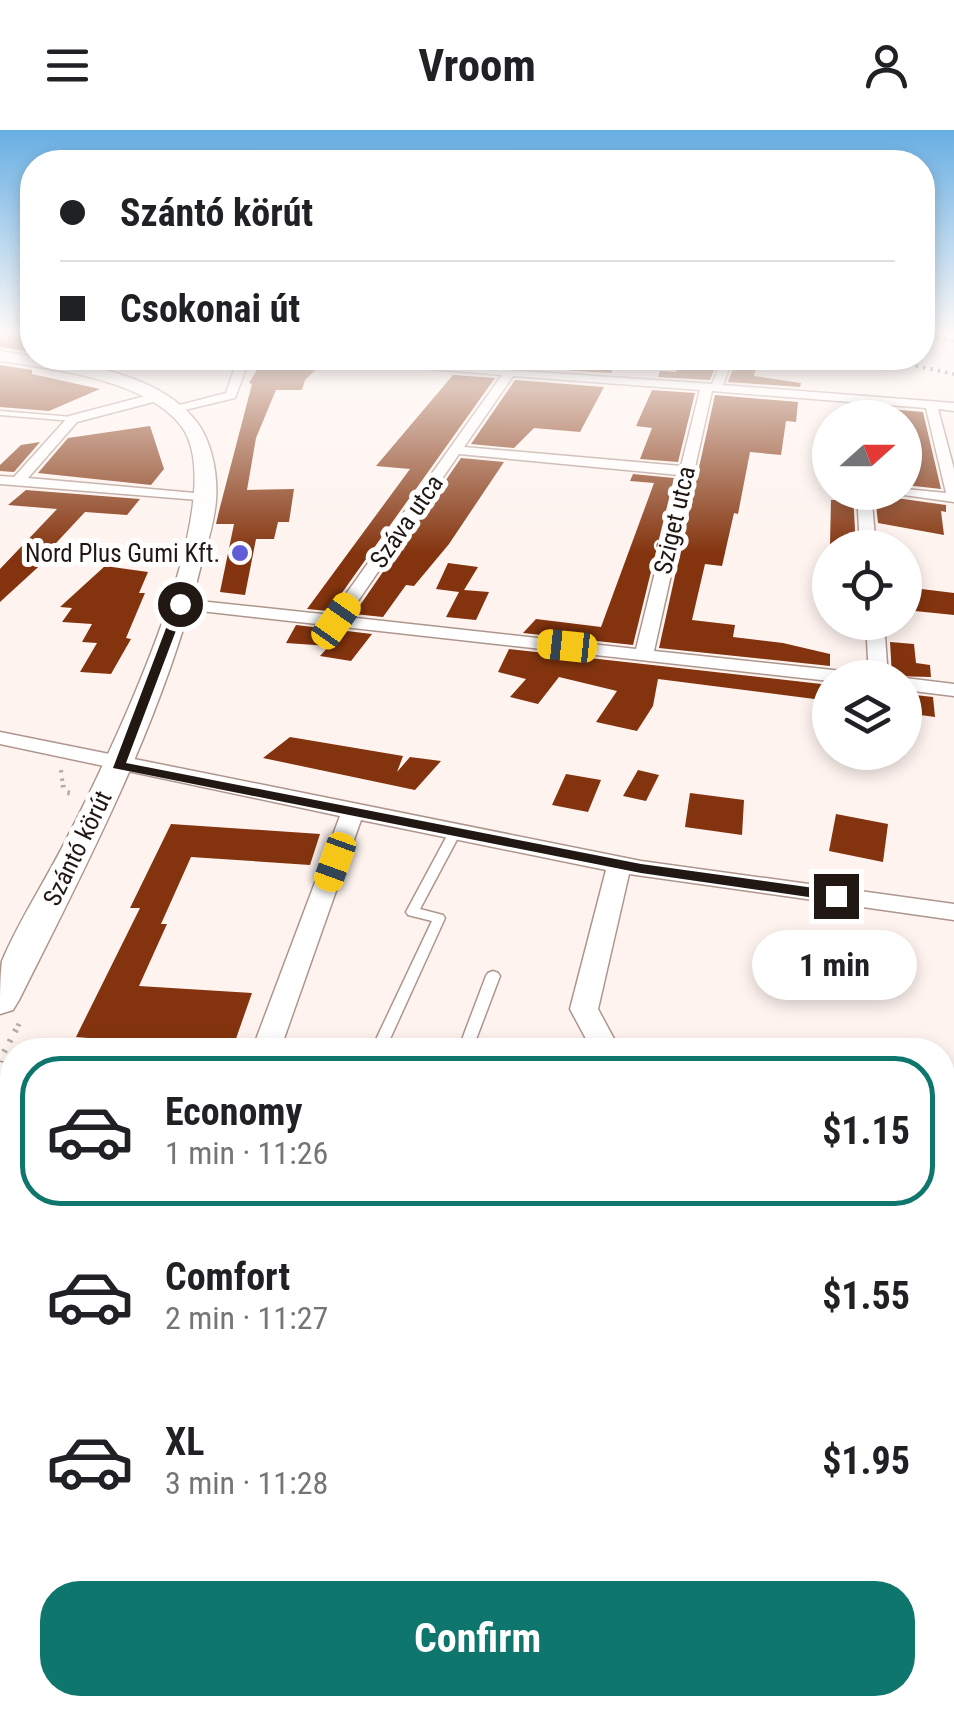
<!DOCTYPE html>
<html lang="en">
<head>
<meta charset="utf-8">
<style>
  body { margin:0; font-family:"Roboto Condensed",sans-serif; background:#f6f6f6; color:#202124; height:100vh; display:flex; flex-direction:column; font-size:38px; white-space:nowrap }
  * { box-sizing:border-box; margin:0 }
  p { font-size:32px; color:#757577 }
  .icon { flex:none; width:55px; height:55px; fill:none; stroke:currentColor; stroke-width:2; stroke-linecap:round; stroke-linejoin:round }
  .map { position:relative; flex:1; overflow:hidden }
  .details { position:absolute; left:0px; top:908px; width:955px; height:678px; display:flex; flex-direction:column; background:#fff; border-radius:40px 40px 0 0; box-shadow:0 5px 15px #0003 }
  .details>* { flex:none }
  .banner { position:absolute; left:20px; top:20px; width:915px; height:220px; border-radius:40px; box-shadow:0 5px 15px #0003; display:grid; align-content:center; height:220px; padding:0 40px; background:#fff }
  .needle { width:65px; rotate:69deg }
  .fabs { position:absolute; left:812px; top:270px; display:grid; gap:20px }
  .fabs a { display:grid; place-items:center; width:110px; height:110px; border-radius:50%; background:#fff; box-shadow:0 5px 15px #0003; font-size:50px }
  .end { position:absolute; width:45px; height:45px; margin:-22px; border:12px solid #211814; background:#fff; box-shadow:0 0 0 5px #fff }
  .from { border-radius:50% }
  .bubble { position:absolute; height:70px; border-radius:35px; background:#fff; box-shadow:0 5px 15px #0003; font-size:32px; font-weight:700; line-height:70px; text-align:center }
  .car { position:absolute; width:30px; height:60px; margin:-30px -15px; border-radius:12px; box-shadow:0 0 8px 2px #0007; background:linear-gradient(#f5c518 24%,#345 0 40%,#f5c518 0 76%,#345 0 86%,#f5c518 0) }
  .banner b { display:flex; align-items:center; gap:35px; height:95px; font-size:38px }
  .banner b+b { border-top:2px solid #e0e0e0 }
  .banner i { width:25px; height:25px; background:#202124 }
  ul { padding:18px 0 0; list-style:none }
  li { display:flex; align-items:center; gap:30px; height:150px; margin:0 20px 15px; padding:0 20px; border:5px solid transparent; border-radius:40px }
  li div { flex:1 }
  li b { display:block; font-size:38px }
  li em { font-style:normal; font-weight:700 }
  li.active { border-color:#0f766e }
  li>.icon { width:90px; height:90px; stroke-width:1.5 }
  .cta { display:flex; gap:20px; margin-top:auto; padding:20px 40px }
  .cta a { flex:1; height:115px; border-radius:40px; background:#0f766e; color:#fff; font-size:40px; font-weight:700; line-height:115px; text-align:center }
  header { display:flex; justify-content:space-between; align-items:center; height:130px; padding:0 40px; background:#fff; font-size:45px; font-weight:700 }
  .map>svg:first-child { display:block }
  .building { fill:#83340e }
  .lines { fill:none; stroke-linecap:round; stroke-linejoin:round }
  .lane-casing { stroke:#ae968d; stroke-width:3 }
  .street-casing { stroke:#ae968d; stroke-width:3 }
  .secondary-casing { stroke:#ae968d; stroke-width:3 }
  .path-far2 { stroke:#b4aaa6; stroke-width:4; stroke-dasharray:2.5 6; stroke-linecap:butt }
  .path-far1 { stroke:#b4aaa6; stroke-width:5; stroke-dasharray:2.5 8; stroke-linecap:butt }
  .path { stroke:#b4aaa6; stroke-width:6; stroke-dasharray:2.5 9; stroke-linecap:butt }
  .lane { fill:#fff; fill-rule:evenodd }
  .street { fill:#fff; fill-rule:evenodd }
  .secondary { fill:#fff; fill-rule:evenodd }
  .rail { stroke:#5f5551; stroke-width:4; stroke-dasharray:2.5 5; stroke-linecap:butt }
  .route { fill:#211814 }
  .poi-dot { fill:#605dd6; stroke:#fff; stroke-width:4 }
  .labels { text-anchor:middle; stroke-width:10; stroke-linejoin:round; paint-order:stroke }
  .far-street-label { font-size:25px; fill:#211814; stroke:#fff }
  .far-poi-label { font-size:25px; fill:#211814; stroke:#fff; text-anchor:end }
</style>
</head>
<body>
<header><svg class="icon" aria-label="menu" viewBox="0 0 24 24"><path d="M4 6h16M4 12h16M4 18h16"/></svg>Vroom<svg class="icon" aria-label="person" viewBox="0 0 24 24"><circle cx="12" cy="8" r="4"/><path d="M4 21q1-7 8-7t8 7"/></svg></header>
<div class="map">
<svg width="954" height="1583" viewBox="0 0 954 1583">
  <rect width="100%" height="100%" fill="#fef3ef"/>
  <g class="building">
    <polygon points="0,203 32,203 32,222 0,217"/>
    <polygon points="264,228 328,228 305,250 302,260 276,260 256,308 247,360 294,359 289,392 278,392 274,409 256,409 245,465 220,462 234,394 216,394 219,381 252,254 249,253"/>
    <polygon points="512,228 614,228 608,237 614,237 611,243 506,236"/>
    <polygon points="681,231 717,233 710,250 658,247 660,241 676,242"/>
    <polygon points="0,235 32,240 32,244 100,259 49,281 0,277"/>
    <polygon points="734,236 756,238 754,246 801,253 800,257 728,252"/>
    <polygon points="453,245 495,248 329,481 307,479 410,339 376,336"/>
    <polygon points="515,250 604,257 580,302 534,298 514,318 471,314"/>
    <polygon points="652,260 695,263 678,332 640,329 652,298 636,296"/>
    <polygon points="715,265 798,272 796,292 786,291 781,325 750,322 738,384 734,383 722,436 705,434 692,490 735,495 733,507 783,513 830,524 830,536 659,518"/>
    <polygon points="868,277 923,282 941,359 905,355 905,288 874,288 874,279"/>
    <polygon points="150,296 164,339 151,355 38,343 68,308"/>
    <polygon points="40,312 14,342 0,341 0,335 21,315"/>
    <polygon points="461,328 504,332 449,414 414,456 406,455 383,487 354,484"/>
    <polygon points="633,344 674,348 633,515 523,503 536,489 601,497 654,353 630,351"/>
    <polygon points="26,360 140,369 127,385 85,382 43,427 48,428 0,472 0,439 57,379 8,375"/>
    <polygon points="837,362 853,363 856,418 830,415 831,370 838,370"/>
    <polygon points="875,365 946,375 946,382 941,381 944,405 878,393"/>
    <polygon points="448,433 478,437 464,460 489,462 476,490 446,487 459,462 436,459"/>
    <polygon points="105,436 148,442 139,463 145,463 126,508 131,509 111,544 80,542 97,513 82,512 92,494 62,492 72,478 60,477"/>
    <polygon points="905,457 954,463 954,485 905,480"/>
    <polygon points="296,495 372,504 351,531 320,526 329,516 286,513"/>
    <polygon points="890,512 914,514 916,533 930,535 931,547 892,546"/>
    <polygon points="509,519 830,555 830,571 658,549 653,576 637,601 596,592 617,561 559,547 538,574 510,567 526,549 498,542"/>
    <polygon points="905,564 933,567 935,587 906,583"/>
    <polygon points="290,607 403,626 397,642 410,627 441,631 415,660 263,628"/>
    <polygon points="638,640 659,645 646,671 623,666"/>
    <polygon points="566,644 601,650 588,682 552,675"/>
    <polygon points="690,663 744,670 742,705 685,697"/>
    <polygon points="836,684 888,694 883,732 829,721"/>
    <polygon points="171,694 320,704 310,735 191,727 161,794 167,794 139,856 252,863 232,920 76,907 140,778 130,778"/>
  </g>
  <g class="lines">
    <defs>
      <g id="lane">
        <polygon points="0,281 73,287 76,289 73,291 0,285"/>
        <polygon points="455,698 461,702 420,779 443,785 445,788 385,920 371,920 432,791 408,785 406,782 449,702"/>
        <polygon points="493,841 498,843 500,846 472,920 458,920 486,846 488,843"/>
      </g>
      <g id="street">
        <polygon points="113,228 189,228 183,231 124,231 80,245 74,242"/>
        <polygon points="238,228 250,228 235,268 172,283 172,277 226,263"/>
        <path d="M331,228L712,254L723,228H733L723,255L954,273V281L938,279L954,339V372L882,362H905V359L946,363L926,278L712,261L654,521L852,542L861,548H830V551L174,478V470L180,469L331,485L502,245L336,231ZM513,246L700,260L681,336L464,317ZM459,324L679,345L636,519L347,487Z"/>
        <polygon points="153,264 157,271 77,292 28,348 206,364 213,368 211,371 0,354 0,346 14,347 69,286"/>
        <polygon points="857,362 871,362 876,418 860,418"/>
        <polygon points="866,492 884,492 888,548 869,548"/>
        <polygon points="905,548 954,554 954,566 905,560"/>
        <polygon points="0,602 641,731 954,774 954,790 629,744 598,879 620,920 592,920 570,879 606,740 361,690 280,920 252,920 340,686 0,614"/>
        <polygon points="0,932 12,935 12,957 0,954"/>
        <polygon points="942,1062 954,1063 954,1091 942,1090"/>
        <polygon points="444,1572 488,1572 490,1583 446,1583"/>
      </g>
      <g id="secondary">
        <path d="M0,221C61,231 154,238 196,291C212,311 218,345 216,370C214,398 203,425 197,451C158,599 87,734 19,870L13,880L0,884C0,868 0,846 2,831C19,790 46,750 66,710C105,634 235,372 182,297C148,250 53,239 0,231Z"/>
        <polygon points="954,1380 954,1436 942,1438 942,1382"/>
        <polygon points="105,1572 205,1572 200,1583 101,1583"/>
      </g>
    </defs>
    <use href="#lane" class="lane-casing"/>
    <use href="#street" class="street-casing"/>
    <use href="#secondary" class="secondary-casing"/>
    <polyline class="path-far2" points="61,640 63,657"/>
    <g class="path-far1">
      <polyline points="63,655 64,662 75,664"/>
      <polyline points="18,896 20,892"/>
    </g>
    <polyline class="path" points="4,922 19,894"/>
    <use href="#lane" class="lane"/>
    <use href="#street" class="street"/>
    <use href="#secondary" class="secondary"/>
    <g class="rail">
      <polyline points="922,204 954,211"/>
      <polyline points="879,228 954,244"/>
    </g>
  </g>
  <linearGradient id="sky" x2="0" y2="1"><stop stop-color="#67aee3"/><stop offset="0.48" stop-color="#fffaf8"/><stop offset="1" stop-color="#fffaf8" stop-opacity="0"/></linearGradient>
  <rect width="954" height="424" fill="url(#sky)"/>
  <polygon class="route" points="176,472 186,474 126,633 641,734 836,761 844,766 836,771 641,743 113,638"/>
  <circle class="poi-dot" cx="240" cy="423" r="10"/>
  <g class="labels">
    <g class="far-street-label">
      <text transform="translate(674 390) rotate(-77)" y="9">Sziget utca</text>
      <text transform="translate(406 391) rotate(-55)" y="9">Száva utca</text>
      <text transform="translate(77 718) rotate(-64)" y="9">Szántó körút</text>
    </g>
    <g class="far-poi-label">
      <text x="220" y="432">Nord Plus Gumi Kft.</text>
    </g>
  </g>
</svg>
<div class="fabs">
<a><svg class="needle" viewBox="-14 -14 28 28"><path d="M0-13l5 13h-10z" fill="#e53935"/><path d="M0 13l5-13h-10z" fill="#757577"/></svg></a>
<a><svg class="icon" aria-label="locate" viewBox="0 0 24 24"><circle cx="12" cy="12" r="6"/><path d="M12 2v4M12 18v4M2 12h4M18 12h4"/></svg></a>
<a><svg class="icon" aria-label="layers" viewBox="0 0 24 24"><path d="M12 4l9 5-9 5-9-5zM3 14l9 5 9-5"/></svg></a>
</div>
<i class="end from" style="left:180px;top:474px"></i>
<i class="end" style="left:836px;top:766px"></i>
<div class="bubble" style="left:752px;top:800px;width:165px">1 min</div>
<i class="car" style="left:336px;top:491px;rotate:35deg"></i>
<i class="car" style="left:567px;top:516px;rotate:276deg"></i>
<i class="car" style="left:335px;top:732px;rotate:200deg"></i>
<div class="banner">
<b><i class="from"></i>Szántó körút</b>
<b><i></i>Csokonai út</b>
</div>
<section class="details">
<ul>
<li class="active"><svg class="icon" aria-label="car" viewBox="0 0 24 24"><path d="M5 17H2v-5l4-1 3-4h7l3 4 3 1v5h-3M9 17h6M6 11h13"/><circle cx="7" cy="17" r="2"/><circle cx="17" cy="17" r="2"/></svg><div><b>Economy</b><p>1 min · 11:26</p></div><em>$1.15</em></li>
<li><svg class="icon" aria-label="car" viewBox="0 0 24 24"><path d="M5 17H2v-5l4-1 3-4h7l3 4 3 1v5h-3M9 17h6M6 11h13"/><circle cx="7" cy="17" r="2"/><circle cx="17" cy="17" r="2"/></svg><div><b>Comfort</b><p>2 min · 11:27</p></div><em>$1.55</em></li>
<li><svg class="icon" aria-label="car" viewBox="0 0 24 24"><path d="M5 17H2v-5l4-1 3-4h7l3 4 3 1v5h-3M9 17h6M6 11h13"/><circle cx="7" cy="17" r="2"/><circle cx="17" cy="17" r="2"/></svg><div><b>XL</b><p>3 min · 11:28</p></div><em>$1.95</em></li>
</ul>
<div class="cta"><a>Confirm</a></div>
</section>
</div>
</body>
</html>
